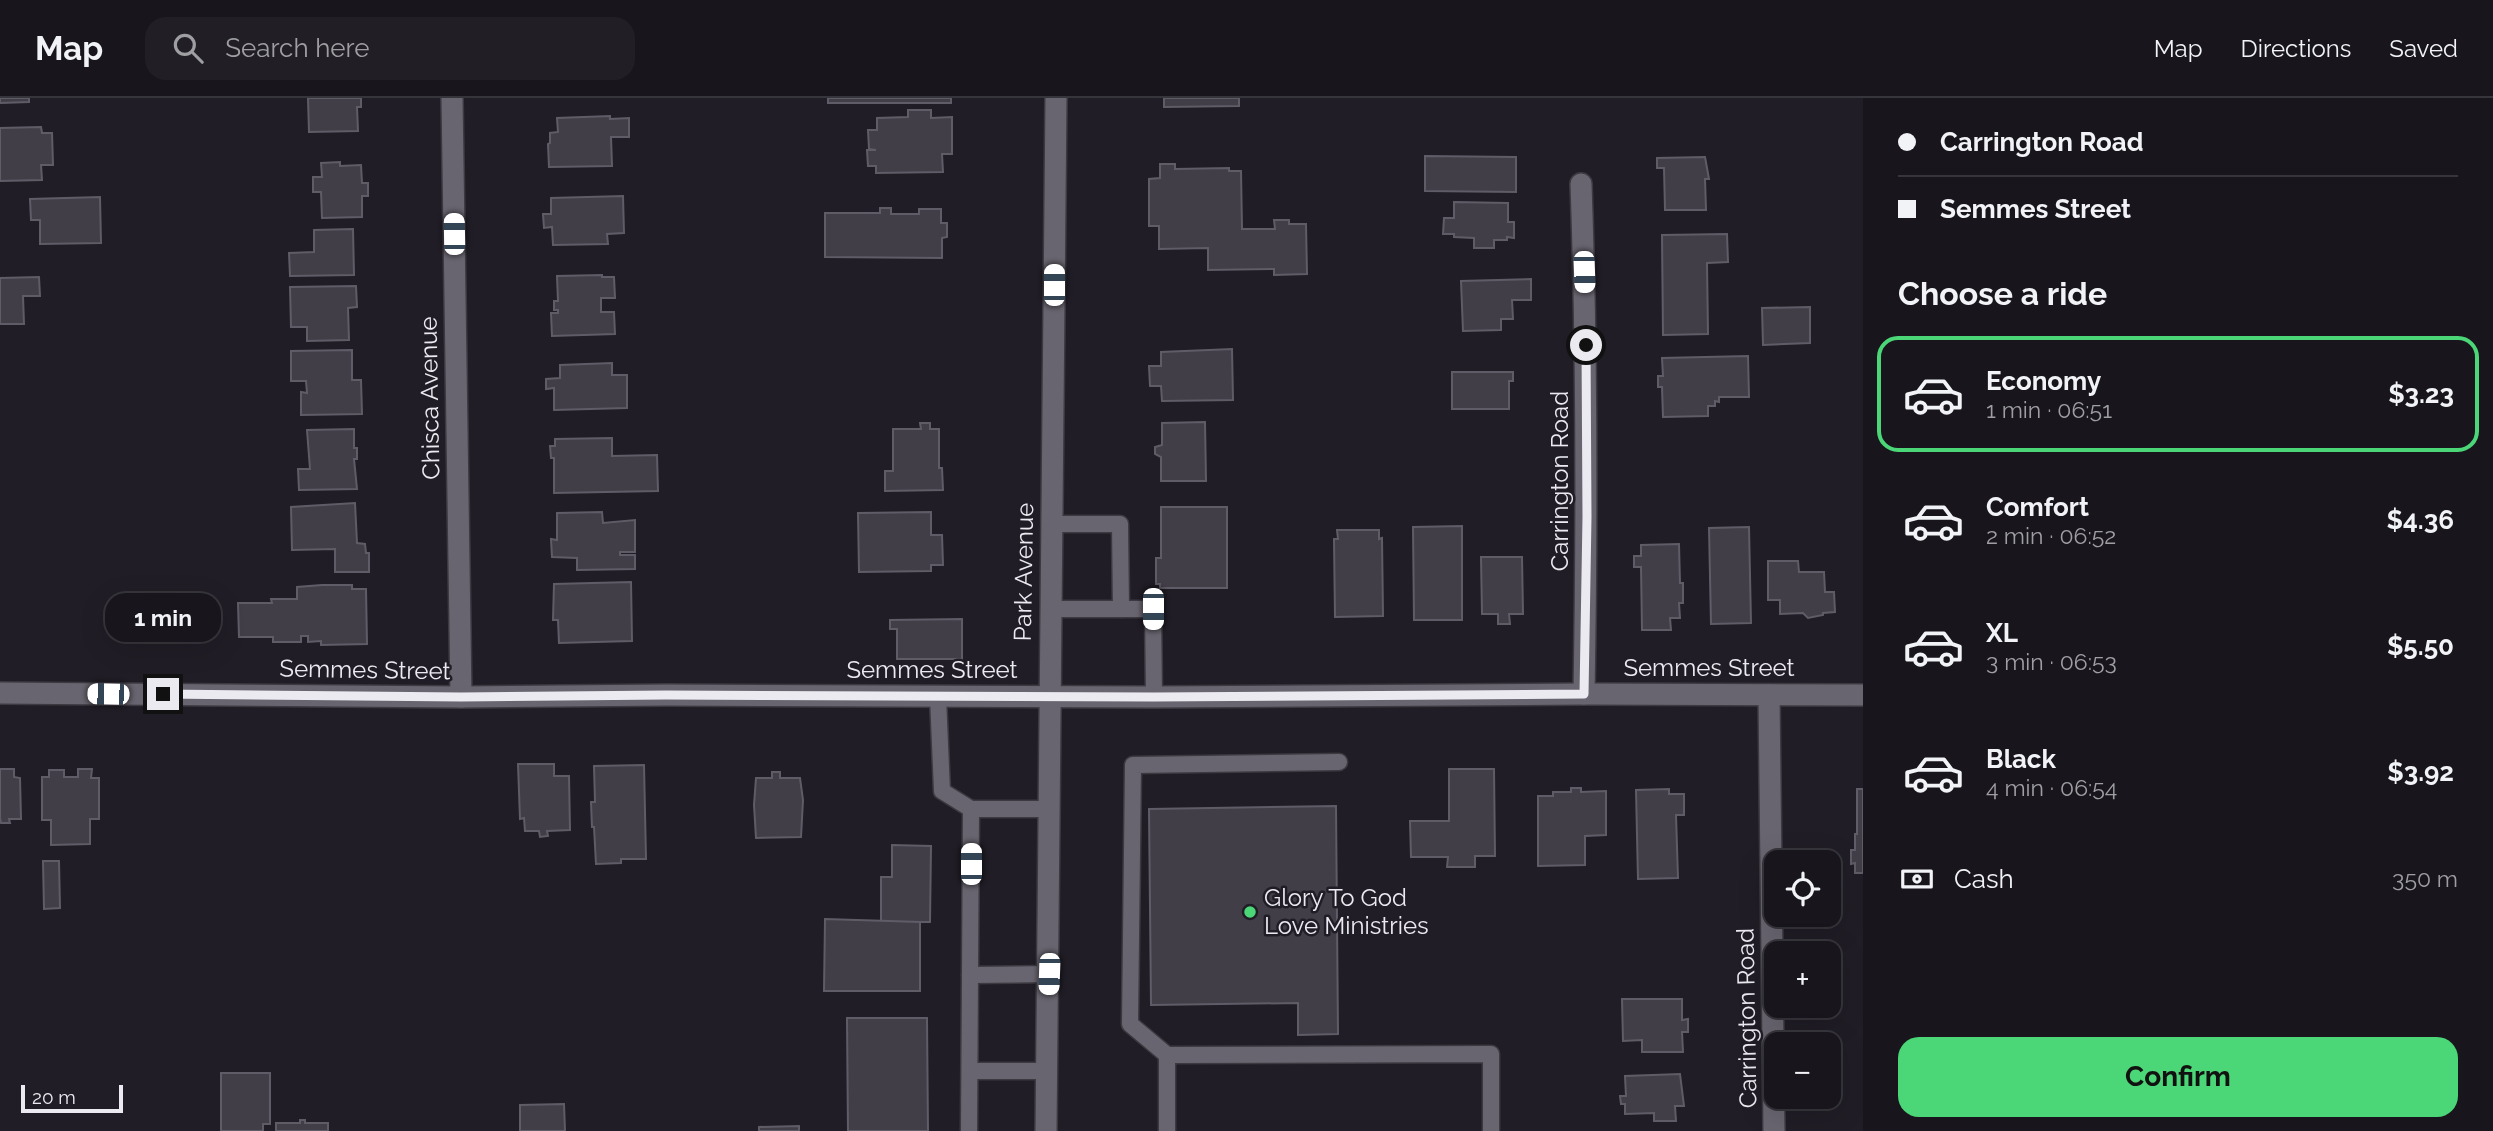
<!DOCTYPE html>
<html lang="en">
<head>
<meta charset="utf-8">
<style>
  body { margin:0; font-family:Raleway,sans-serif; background:#211f25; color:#f1f3f6; height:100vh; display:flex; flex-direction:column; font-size:26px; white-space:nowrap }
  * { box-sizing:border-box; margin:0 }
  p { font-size:23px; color:#9f9fa3 }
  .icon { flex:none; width:38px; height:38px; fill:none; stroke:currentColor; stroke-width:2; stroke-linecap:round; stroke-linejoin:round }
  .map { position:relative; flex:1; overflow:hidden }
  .details { display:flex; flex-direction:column; background:#18161c; width:630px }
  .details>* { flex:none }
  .banner { display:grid; align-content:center; height:154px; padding:0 35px; background:#18161c }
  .fabs { position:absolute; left:1764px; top:752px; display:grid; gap:14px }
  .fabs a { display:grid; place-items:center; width:77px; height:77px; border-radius:14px; background:#18161c; box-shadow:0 7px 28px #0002,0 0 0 2px #36353b; font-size:35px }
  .scale { position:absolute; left:21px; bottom:18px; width:102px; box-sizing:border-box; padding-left:7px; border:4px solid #eceaf1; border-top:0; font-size:19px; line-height:24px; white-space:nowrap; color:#eceaf1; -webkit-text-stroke:5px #201d26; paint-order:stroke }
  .end { position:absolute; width:32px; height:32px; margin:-16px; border:9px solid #eceaf1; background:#111; box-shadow:0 0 0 4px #111 }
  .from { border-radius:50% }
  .bubble { position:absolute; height:49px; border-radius:21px; background:#18161c; box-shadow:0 7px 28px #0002,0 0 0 2px #36353b; font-size:23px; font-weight:700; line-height:49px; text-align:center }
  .car { position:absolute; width:21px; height:42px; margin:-21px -10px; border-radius:9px; box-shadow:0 0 5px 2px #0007; background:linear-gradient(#fff 24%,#345 0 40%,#fff 0 76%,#345 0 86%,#fff 0) }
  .banner b { display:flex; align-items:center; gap:24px; height:66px; font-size:26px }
  .banner b+b { border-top:2px solid #36353b }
  .banner i { width:18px; height:18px; background:#f1f3f6 }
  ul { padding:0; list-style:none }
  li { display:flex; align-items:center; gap:21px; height:116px; margin:0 14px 10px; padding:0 21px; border:4px solid transparent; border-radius:21px }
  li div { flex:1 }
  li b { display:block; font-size:26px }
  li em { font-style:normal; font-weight:700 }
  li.active { border-color:#4bd677 }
  li>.icon { width:63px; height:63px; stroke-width:1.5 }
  h2 { padding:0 35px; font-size:32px; line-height:84px }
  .pay { display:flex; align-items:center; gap:18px; height:77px; padding:0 35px; font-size:26px }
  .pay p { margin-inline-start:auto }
  .cta { display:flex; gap:14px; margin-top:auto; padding:14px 35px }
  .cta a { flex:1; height:80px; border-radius:21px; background:#4bd677; color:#111; font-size:28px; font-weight:700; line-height:80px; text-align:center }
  header { display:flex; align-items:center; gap:42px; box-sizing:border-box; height:98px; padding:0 35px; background:#18161c; border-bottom:2px solid #36353b }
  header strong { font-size:33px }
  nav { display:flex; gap:38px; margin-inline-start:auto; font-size:24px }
  .search { width:490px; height:63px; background:#211f25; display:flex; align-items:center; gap:18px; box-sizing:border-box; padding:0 24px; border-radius:21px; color:#9f9fa3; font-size:26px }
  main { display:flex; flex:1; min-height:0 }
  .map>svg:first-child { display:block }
  .building { fill:#413e48; stroke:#605c67; stroke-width:2 }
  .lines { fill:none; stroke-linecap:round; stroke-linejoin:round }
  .lane-casing { stroke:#3c3941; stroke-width:19 }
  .street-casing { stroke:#3c3941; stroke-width:24 }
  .secondary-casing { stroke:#3c3941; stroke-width:24 }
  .lane { stroke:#696570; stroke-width:16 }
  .street { stroke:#696570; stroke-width:21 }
  .secondary { stroke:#696570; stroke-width:21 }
  .route { stroke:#eceaf1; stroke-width:9 }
  .poi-dot { fill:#4bd677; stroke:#201d26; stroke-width:2.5 }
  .labels { text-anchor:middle; stroke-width:5; stroke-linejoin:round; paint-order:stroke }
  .street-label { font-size:24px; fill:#eceaf1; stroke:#201d26 }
  .poi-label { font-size:24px; fill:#eceaf1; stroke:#201d26; text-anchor:start }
</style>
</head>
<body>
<header>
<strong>Map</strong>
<div class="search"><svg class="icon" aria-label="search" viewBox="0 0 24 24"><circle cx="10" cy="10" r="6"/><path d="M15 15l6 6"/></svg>Search here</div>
<nav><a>Map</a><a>Directions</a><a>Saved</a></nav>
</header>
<main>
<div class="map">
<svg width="1863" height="1033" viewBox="0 0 1863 1033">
  <rect width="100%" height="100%" fill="#201d26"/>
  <g class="building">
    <polygon points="0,0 29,0 29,4 0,5"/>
    <polygon points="308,0 361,0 361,9 357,9 358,33 309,34"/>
    <rect x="828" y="0" width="123" height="5"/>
    <polygon points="1164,0 1239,0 1239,8 1164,9"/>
    <polygon points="908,12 931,12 931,20 952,19 952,56 942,56 943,74 876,75 876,68 868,68 867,52 876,52 869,51 868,32 877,32 877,20 908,19"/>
    <polygon points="610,18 610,21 629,20 629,39 611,39 612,68 549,69 548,46 550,45 550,35 558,34 557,20"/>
    <polygon points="41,29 42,35 52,35 53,67 41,67 42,82 0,83 0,30"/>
    <polygon points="1425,58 1516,59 1516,94 1425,93"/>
    <polygon points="1705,59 1709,81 1705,81 1706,112 1665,112 1664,70 1657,70 1657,60"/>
    <polygon points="340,64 340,68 361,67 362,85 368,85 368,98 362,98 362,119 322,120 321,94 313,94 313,79 322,79 321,65"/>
    <polygon points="1160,66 1175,66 1175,71 1229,70 1229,73 1241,73 1242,131 1275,131 1274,122 1289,122 1289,126 1306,126 1307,176 1274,177 1274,171 1208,172 1208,150 1159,151 1159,128 1149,128 1149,81 1160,80"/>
    <polygon points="623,98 624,135 607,136 608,146 553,147 552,129 544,130 543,116 551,116 551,100"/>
    <polygon points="100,99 101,145 40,146 40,122 31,122 30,101"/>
    <polygon points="1454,104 1508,105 1508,124 1514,124 1514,140 1507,139 1507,142 1494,142 1494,150 1474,150 1474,140 1454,139 1454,136 1443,136 1444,120 1454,120"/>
    <polygon points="880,110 891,110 891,116 919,116 919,111 941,111 941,125 947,125 947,139 942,140 942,160 825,159 825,115 880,115"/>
    <polygon points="353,131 354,177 290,178 289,155 314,154 314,132"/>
    <polygon points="1727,136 1728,164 1707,165 1708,236 1663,237 1662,137"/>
    <polygon points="602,177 602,179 614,179 615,200 601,200 601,214 614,214 615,236 552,238 551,215 558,215 558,212 554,212 554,203 558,203 557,178"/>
    <polygon points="39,179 40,198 23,198 24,226 0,226 0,180"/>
    <polygon points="1531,181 1531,202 1512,202 1513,221 1501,221 1501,232 1463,233 1461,183"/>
    <polygon points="356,188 357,209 348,210 349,242 307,243 307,229 291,229 290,189"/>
    <polygon points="1810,209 1810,245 1763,247 1762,210"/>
    <polygon points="1232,251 1233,302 1162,303 1161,288 1150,288 1149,268 1161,268 1161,254"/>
    <polygon points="352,252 352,282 361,282 362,316 301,317 301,294 307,295 306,283 291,283 291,253"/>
    <polygon points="1748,258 1749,299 1719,299 1719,304 1715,303 1715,308 1708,308 1708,318 1663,319 1662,289 1658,289 1658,278 1663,278 1662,260"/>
    <polygon points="612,265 612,277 627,277 627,310 554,312 554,290 546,291 546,281 560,280 560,267"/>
    <polygon points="1452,274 1513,274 1513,283 1509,283 1509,311 1452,311"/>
    <polygon points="1205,324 1206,383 1161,383 1161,359 1155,356 1155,349 1162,347 1162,325"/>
    <polygon points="920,325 930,325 930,331 939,331 939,370 942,370 943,392 885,393 885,373 893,373 893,331 921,331"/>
    <polygon points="354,331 354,350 357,350 357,361 354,361 357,391 299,392 298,371 310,371 307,332"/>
    <polygon points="612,340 612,358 657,357 658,393 554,395 554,360 551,360 550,348 555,348 555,341"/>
    <polygon points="355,405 357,445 365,446 366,455 369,455 369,474 335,474 335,451 292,452 291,409"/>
    <polygon points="1161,409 1227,409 1227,490 1160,490 1160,486 1156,486 1156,460 1161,460"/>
    <polygon points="602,414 603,425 635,422 635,454 620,454 620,457 635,457 635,471 577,472 577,460 552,459 551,441 557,442 557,415"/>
    <polygon points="931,414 931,437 942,437 943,467 931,467 931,473 859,474 858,415"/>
    <polygon points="1462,428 1462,522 1414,522 1413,429"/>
    <polygon points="1749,429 1751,525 1711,526 1709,430"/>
    <polygon points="1337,432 1379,432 1379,441 1382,440 1383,518 1335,519 1334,441 1338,441"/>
    <polygon points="1679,446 1680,485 1683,485 1683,505 1679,505 1680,520 1670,520 1671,532 1642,532 1641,469 1634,469 1634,458 1641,458 1641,447"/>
    <polygon points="1481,459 1522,459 1523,516 1509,516 1510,526 1498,526 1498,516 1482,516"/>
    <polygon points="1768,463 1798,463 1799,474 1824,474 1825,494 1834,494 1835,514 1823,515 1823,517 1808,520 1803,515 1780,516 1780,502 1768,502"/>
    <polygon points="631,484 632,543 559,545 558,522 553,522 554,486"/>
    <polygon points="322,487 352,487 352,491 366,491 367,546 321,547 321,543 308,544 308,538 301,538 301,544 273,544 273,539 239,539 238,505 272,505 271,501 297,501 297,489"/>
    <polygon points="962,521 962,561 897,561 897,531 890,531 890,522"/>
    <polygon points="518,666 554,666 554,678 569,678 570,732 547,733 548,738 540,739 539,733 525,733 524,720 520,721"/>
    <polygon points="644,667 646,761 621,761 621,765 596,766 594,729 592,729 591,704 595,704 594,668"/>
    <polygon points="0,671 14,671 14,679 20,680 21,721 9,721 10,725 1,725 0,720"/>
    <polygon points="78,671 92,671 91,680 99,680 99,721 90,721 90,746 51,747 51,722 42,722 42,679 49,679 49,672 64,672 64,679 78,679"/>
    <polygon points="1449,671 1494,671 1495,758 1475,758 1475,769 1447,769 1448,759 1411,759 1410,723 1449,723"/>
    <polygon points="772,674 780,674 780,680 800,680 803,702 801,739 756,740 754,707 756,680 772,680"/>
    <polygon points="1571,690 1581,690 1581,694 1606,693 1606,737 1585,738 1585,767 1538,768 1538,698 1553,698 1553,694 1571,694"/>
    <polygon points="1669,691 1669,696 1684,696 1684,717 1676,717 1678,780 1638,781 1636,692"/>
    <polygon points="1857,691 1863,691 1863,775 1855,775 1855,765 1851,766 1851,752 1855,752 1855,736 1857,736"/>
    <polygon points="1336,708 1338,936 1298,937 1298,905 1151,907 1149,711"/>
    <polygon points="892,747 931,748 930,824 881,824 881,779 892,779"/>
    <polygon points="43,763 59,763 60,810 44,811"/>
    <polygon points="825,821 920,824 920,893 824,893"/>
    <polygon points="1622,901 1682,901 1682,922 1688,921 1688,934 1682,934 1683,954 1642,954 1642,942 1623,943"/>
    <polygon points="847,920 927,920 928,1033 848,1033"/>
    <polygon points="221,975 270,975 270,1026 263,1026 263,1033 221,1033"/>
    <polygon points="1680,976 1684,1008 1675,1008 1676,1023 1654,1023 1654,1015 1625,1016 1625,1006 1621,1006 1620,998 1626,998 1625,978"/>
    <polygon points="564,1006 565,1033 520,1033 520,1007"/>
    <polygon points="300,1022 305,1022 305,1025 328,1025 328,1033 276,1033 276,1025 300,1025"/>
    <polygon points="799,1028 799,1033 759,1033 759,1029"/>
  </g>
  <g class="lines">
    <defs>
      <g id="lane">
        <polyline points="1052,426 1120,426 1121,511"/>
        <polyline points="1050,511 1153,511 1154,599"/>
        <polyline points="938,599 942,693 971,711 970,877 1049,876"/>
        <polyline points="1339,664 1133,667 1130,926 1167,957 1491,956 1491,1033"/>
        <polyline points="971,711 1049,711"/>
        <polyline points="970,973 1046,973"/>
        <polyline points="969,1033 970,877"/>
        <polyline points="1167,1033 1167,957"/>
      </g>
      <g id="street">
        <polyline points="452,0 461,599"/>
        <path d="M1581,86C1587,257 1587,426 1584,596"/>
        <polyline points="1769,597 1774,1033"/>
      </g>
      <g id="secondary">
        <polyline points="0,595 461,599 666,597 1154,599 1584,596 1863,597"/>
        <polyline points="1046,1033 1056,0"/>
      </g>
    </defs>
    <use href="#lane" class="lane-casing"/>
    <use href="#street" class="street-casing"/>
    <use href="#secondary" class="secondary-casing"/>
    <use href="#lane" class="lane"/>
    <use href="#street" class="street"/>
    <use href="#secondary" class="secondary"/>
  </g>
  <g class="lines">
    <polyline class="route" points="163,596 461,599 666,597 1154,599 1584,596 1587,419 1586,247"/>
  </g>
  <circle class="poi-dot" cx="1250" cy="814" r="7"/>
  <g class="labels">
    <g class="street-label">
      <text transform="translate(430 300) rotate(-91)" y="8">Chisca Avenue</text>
      <text transform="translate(1560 383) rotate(-90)" y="8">Carrington Road</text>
      <text transform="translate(1024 474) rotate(-89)" y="8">Park Avenue</text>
      <text x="1709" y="578">Semmes Street</text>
      <text transform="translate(365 572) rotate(1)" y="8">Semmes Street</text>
      <text x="932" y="580">Semmes Street</text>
      <text transform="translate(1747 920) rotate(-91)" y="8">Carrington Road</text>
    </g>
    <g class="poi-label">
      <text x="1264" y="808">Glory To God<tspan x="1264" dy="28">Love Ministries</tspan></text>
    </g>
  </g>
</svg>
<div class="fabs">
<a><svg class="icon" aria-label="locate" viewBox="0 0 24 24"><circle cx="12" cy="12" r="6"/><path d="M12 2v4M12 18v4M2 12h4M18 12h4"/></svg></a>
<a>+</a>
<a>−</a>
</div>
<div class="scale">20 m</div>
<i class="end from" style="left:1586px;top:247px"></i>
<i class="end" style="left:163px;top:596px"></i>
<div class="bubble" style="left:105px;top:495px;width:116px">1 min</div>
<i class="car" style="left:454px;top:136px;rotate:359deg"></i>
<i class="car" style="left:1584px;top:174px;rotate:178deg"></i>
<i class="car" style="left:1054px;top:187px;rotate:0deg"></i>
<i class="car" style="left:1153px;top:511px;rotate:180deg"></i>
<i class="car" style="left:108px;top:596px;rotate:271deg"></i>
<i class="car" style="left:971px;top:766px;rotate:0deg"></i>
<i class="car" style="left:1049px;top:876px;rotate:182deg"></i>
</div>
<section class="details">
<div class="banner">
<b><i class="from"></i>Carrington Road</b>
<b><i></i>Semmes Street</b>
</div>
<h2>Choose a ride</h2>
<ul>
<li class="active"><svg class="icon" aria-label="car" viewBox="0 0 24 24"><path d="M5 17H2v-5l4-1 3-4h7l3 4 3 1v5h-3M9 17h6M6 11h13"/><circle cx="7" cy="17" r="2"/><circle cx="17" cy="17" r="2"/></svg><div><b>Economy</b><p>1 min · 06:51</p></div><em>$3.23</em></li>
<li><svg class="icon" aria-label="car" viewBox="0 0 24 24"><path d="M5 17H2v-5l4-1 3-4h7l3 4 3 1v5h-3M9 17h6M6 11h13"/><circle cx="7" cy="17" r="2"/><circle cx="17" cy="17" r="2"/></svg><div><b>Comfort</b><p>2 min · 06:52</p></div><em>$4.36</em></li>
<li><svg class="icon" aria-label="car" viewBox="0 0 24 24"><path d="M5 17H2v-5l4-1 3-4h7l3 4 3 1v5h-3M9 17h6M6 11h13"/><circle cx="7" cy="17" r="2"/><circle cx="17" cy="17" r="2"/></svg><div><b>XL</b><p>3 min · 06:53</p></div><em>$5.50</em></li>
<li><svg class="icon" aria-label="car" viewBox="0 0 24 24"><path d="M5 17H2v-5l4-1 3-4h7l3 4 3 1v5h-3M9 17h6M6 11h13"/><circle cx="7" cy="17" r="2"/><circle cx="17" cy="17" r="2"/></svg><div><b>Black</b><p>4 min · 06:54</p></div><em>$3.92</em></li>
</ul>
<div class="pay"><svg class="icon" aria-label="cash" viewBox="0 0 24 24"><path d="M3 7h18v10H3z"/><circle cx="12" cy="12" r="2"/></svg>Cash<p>350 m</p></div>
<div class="cta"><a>Confirm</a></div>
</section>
</main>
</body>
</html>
